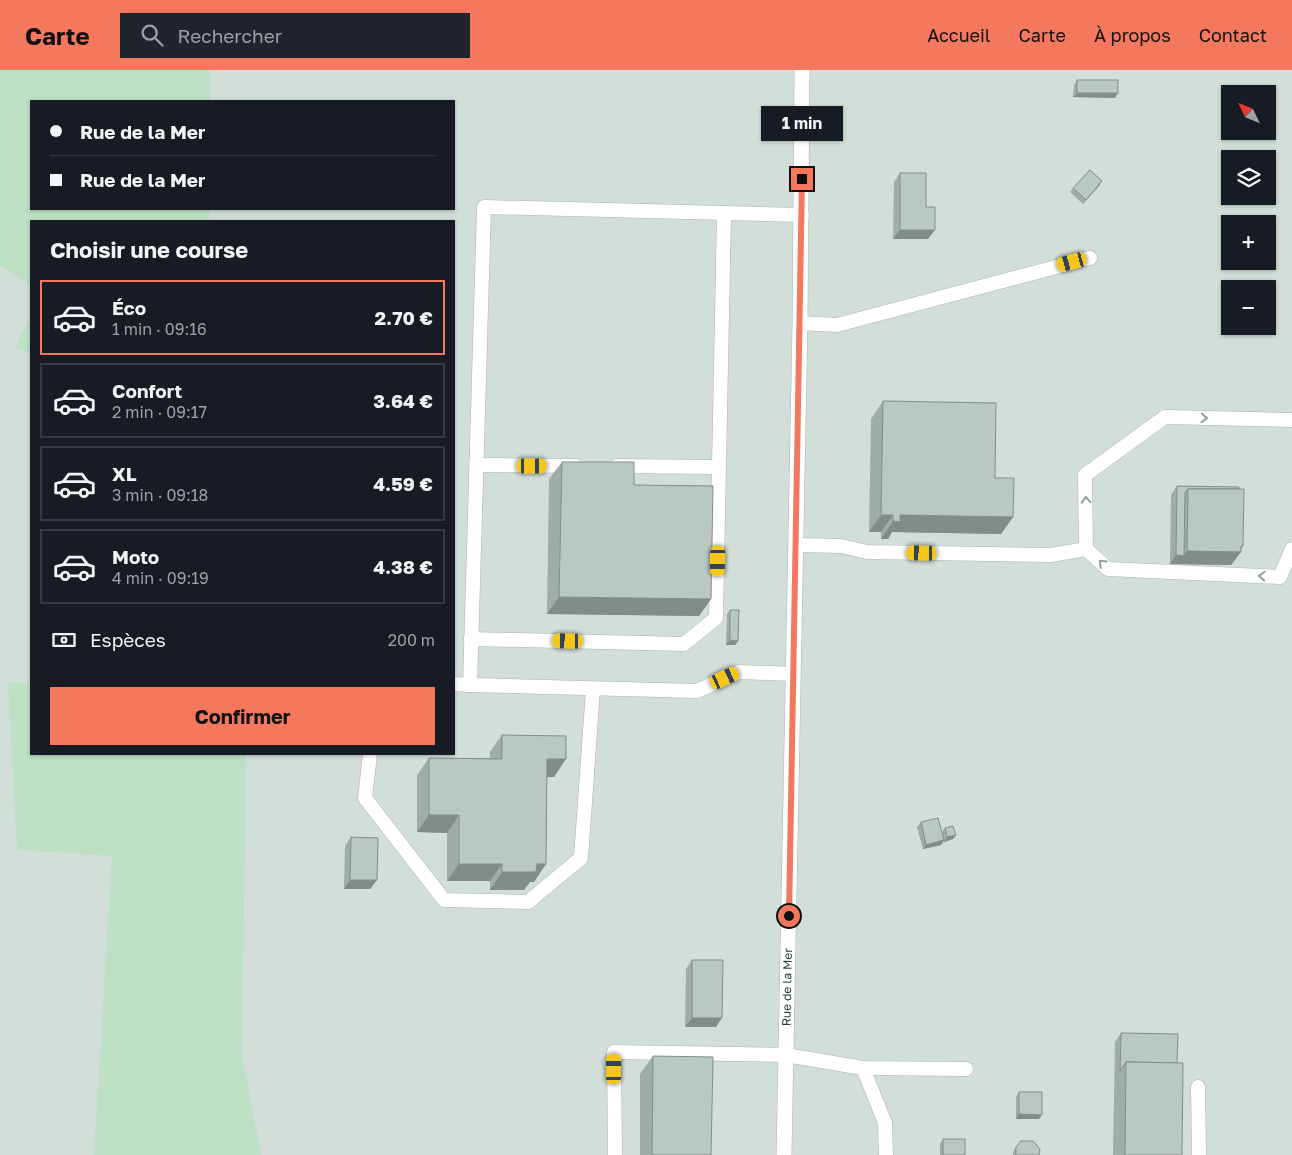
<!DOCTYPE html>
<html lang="fr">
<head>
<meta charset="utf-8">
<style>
  body { margin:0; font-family:"Golos Text",sans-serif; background:#20242c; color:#f1f3f6; height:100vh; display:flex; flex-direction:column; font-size:19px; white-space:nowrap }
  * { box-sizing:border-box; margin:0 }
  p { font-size:16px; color:#9ea1a6 }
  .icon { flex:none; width:28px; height:28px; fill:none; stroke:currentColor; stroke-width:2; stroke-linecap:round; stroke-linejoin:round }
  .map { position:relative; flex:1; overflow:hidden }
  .side { position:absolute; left:30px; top:150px; width:425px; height:535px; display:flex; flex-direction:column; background:#171b24; border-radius:0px; box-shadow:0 1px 4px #0004 }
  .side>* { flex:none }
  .hud { position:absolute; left:30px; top:30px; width:425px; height:110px; border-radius:0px; box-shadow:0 1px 4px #0004; display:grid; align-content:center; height:110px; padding:0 20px; background:#171b24 }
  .needle { width:32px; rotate:313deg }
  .tools { position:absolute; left:1221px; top:15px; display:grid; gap:10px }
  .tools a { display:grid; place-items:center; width:55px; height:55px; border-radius:0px; background:#171b24; box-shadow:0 1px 4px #0004; font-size:25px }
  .end { position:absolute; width:22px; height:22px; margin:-11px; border:6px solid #f4785d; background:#111; box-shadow:0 0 0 2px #111 }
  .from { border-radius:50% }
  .bubble { position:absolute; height:35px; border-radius:0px; background:#171b24; box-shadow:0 1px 4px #0004; font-size:16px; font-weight:700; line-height:35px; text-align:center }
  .car { position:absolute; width:15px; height:30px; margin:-15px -8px; border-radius:6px; box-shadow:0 0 4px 1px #0007; background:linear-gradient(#f5c518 24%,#345 0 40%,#f5c518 0 76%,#345 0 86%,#f5c518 0) }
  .hud b { display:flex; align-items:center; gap:18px; height:48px; font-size:19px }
  .hud b+b { border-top:1px solid #363941 }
  .hud i { width:12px; height:12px; background:#f1f3f6 }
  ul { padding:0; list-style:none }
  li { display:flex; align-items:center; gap:15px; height:75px; margin:0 10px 8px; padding:0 10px; border:2px solid #363941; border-radius:0px }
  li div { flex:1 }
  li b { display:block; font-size:19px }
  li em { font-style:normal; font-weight:700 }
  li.selected { border-color:#f4785d }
  li>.icon { width:45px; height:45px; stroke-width:1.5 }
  h2 { padding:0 20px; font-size:22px; line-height:60px }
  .pay { display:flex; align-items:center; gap:12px; height:55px; padding:0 20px; font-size:19px }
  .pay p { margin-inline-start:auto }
  .button { display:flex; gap:10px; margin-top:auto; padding:10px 20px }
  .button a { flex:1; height:58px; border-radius:0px; background:#f4785d; color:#111; font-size:20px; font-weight:700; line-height:58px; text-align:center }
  header { display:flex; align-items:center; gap:30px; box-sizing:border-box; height:70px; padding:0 25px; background:#f4785d; color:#111 }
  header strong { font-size:24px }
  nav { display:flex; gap:28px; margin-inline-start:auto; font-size:18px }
  .search { width:350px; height:45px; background:#20242c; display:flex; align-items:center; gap:12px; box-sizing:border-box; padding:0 18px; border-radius:0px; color:#9ea1a6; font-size:19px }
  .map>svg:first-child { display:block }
  .built { fill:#d2ded8; fill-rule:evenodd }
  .green { fill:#bddfc4 }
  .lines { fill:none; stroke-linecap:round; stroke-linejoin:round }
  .service-casing { stroke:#a6b6b0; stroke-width:15 }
  .tertiary-casing { stroke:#a6b6b0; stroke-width:16 }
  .service { stroke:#fff; stroke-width:14 }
  .tertiary { stroke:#fff; stroke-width:15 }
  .wall { fill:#9fada7 }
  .shaded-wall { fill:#828d88 }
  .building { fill:#b9c9c2; stroke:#828d88 }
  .oneway { stroke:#91a09a }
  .route { stroke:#f4785d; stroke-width:6 }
  .labels { text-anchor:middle; stroke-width:4; stroke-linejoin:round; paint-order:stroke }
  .street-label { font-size:12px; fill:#234036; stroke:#f5faf7 }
</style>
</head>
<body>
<header>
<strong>Carte</strong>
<div class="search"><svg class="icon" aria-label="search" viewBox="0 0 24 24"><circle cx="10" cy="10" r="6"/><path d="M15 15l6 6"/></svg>Rechercher</div>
<nav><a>Accueil</a><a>Carte</a><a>À propos</a><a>Contact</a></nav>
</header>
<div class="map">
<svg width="1292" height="1085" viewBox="0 0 1292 1085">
  <rect width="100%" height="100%" fill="#e4eee9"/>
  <path class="built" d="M0,0H1292V1085H0ZM1230,24H1268V61H1230ZM31,31H454V139H31ZM1230,89H1268V126H1230ZM31,151H454V684H31ZM1230,154H1268V191H1230ZM1230,219H1268V256H1230Z"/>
  <g class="green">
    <polygon points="0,0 210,0 210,31 31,31 31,139 209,139 209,151 31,151 31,215 0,196"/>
    <polygon points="31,244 31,282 15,279"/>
    <polygon points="8,612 31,613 31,684 246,684 242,985 261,1085 94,1085 112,786 17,780"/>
  </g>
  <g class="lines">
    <defs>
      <g id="service">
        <polyline points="800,253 837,255 1090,188"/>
        <polyline points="1292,350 1165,347 1085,405 1086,479 1108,499 1280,507 1292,479"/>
        <polyline points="476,395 576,396"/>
        <polyline points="617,396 719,397"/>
        <polyline points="796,475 841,476 867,482 1051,485 1086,479"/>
        <polyline points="471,569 684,574 716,548 724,143"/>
        <polyline points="793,604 739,602 697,621 470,615 484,137 802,145"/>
        <polyline points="454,614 470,615"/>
        <polyline points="370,684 365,728 444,830 528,832 581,788 593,619"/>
        <polyline points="863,998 885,1053 886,1085"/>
        <polyline points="1198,1017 1199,1085"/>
        <polyline points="615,1085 614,982 786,985 863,998 966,999"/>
      </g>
      <g id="tertiary">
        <path id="s1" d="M784,1085L800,253L802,0"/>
      </g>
    </defs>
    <use href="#service" class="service-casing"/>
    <use href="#tertiary" class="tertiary-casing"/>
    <use href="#service" class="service"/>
    <use href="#tertiary" class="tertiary"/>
  </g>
  <g class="wall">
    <polygon points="1077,10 1115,28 1073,27 1074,15"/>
    <polygon points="900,103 926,137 928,169 893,169 894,112"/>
    <polygon points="1102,111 1083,134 1070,122 1073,118"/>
    <polygon points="883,331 995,408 1013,447 1001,464 892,462 888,469 881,469 881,462 869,462 871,349"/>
    <polygon points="562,392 634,415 699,546 547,544 549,409"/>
    <polygon points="1177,416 1239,417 1241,482 1231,495 1170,494 1171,425"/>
    <polygon points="730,540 738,571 735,575 726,575 727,544"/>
    <polygon points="502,665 554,707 547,707 534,812 530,812 524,820 490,820 490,811 447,811 447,763 417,762 417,705 429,688 490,688 490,682"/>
    <polygon points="921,752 942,762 945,758 956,765 953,769 944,772 944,771 941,775 923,779 917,757"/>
    <polygon points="351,767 377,810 370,819 344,819 345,776"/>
    <polygon points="692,890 716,957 685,957 686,899"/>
    <polygon points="1121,963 1177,993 1182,1085 1113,1085 1115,972"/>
    <polygon points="653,986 711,1085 640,1085 640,1004"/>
    <polygon points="1019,1022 1039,1049 1016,1049 1016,1027"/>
    <polygon points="943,1069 965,1085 940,1085 940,1074"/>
    <polygon points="1016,1077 1039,1085 1013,1085 1013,1082"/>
  </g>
  <g class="shaded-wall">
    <polygon points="1077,23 1118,23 1115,28 1073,27"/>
    <polygon points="1102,111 1099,116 1083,134 1086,130"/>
    <polygon points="900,160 935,160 928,169 893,169"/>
    <polygon points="881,445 893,445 881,462 869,462"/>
    <polygon points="900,445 1013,447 1001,464 892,462 888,469 881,469 893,451"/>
    <polygon points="1243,476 1239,482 1241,482 1231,495 1170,494 1176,485 1184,486 1187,481"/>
    <polygon points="559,527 711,529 699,546 547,544"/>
    <polygon points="730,570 738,571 735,575 726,575"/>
    <polygon points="547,689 566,689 554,707 535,707"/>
    <polygon points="429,745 459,745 447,763 417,762"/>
    <polygon points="956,765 953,769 944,772 947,767"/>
    <polygon points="944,770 941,775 923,779 926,775"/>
    <polygon points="459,794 502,794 490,811 447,811"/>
    <polygon points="537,794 546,794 534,812 530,812 524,820 490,820 502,802"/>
    <polygon points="350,810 377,810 370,819 344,819"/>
    <polygon points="692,948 722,948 716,957 685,957"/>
    <polygon points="1019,1044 1042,1045 1039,1049 1016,1049"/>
  </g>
  <g class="building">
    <rect x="1077" y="10" width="41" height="13"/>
    <polygon points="1090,100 1102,111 1086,130 1073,118"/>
    <polygon points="900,103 926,103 926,137 935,137 935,160 900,160"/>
    <polygon points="883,331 996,333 995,408 1014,408 1013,447 900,445 900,452 893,451 893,445 881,445"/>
    <polygon points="562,392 634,392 634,415 713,416 711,529 559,527"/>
    <polygon points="1177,416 1239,417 1239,419 1188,419 1185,423 1184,486 1176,485"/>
    <polygon points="1188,419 1244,419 1243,476 1241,476 1241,482 1187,481"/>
    <polygon points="730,540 739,540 738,571 730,570"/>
    <polygon points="502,665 566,666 566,689 547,689 546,794 537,794 536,802 502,802 502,794 459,794 459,745 429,745 429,688 502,689"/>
    <polygon points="938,748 944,770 926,775 921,752"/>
    <polygon points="953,756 956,765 947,767 945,758"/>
    <polygon points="351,767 378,768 377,810 350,810"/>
    <polygon points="692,890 723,890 722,948 692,948"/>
    <polygon points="1121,963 1178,964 1177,993 1126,992 1120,1001"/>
    <polygon points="653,986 713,987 711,1085 652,1085"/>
    <polygon points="1126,992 1183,993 1182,1085 1125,1085"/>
    <polygon points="1019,1022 1042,1022 1042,1045 1019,1044"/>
    <rect x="943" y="1069" width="22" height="16"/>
    <polygon points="1021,1071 1033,1071 1040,1079 1039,1085 1016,1085 1016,1077"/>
  </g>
  <defs><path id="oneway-chevron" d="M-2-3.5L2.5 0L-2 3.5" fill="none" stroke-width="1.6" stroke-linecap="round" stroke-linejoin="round" transform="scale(1.25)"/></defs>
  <g class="oneway">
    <use href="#oneway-chevron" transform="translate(1204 348) rotate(2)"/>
    <use href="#oneway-chevron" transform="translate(1086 430) rotate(-91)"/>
    <use href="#oneway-chevron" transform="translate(1102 493) rotate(-137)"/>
    <use href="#oneway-chevron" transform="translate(1262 506) rotate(-177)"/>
  </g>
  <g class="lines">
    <polyline class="route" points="789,846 802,109"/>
  </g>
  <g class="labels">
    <g class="street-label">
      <text dy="4" stroke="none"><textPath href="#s1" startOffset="168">Rue de la Mer</textPath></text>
    </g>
  </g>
</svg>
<div class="tools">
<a><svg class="needle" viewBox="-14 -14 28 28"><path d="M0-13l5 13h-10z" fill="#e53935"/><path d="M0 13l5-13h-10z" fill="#9ea1a6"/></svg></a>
<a><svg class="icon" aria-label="layers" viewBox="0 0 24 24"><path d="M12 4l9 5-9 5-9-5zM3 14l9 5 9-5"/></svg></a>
<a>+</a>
<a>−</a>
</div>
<i class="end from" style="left:789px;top:846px"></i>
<i class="end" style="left:802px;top:109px"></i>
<div class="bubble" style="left:761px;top:36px;width:82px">1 min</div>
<i class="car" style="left:1072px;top:192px;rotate:255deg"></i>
<i class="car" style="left:532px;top:396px;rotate:90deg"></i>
<i class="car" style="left:922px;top:483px;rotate:271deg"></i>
<i class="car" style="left:718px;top:491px;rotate:181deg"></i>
<i class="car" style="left:568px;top:571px;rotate:271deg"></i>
<i class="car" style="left:725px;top:608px;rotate:65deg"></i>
<i class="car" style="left:614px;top:999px;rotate:0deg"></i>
<div class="hud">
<b><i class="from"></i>Rue de la Mer</b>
<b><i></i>Rue de la Mer</b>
</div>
<section class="side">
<h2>Choisir une course</h2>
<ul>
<li class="selected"><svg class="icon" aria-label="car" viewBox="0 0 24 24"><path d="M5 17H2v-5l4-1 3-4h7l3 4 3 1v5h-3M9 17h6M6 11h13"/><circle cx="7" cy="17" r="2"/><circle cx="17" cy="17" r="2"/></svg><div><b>Éco</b><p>1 min · 09:16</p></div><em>2.70 €</em></li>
<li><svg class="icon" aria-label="car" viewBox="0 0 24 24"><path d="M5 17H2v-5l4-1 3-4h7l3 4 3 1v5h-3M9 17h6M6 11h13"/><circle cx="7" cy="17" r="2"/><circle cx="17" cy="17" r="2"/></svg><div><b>Confort</b><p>2 min · 09:17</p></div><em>3.64 €</em></li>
<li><svg class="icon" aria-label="car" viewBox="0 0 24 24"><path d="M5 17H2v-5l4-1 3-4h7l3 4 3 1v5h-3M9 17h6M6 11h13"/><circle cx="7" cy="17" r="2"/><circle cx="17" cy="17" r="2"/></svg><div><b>XL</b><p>3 min · 09:18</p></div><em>4.59 €</em></li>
<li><svg class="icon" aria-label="car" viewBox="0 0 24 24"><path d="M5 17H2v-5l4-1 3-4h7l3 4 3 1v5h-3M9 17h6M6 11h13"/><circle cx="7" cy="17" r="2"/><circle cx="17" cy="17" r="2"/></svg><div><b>Moto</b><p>4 min · 09:19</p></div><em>4.38 €</em></li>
</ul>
<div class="pay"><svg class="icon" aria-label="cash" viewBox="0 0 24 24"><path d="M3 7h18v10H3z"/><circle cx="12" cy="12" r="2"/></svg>Espèces<p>200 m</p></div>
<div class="button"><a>Confirmer</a></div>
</section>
</div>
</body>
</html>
